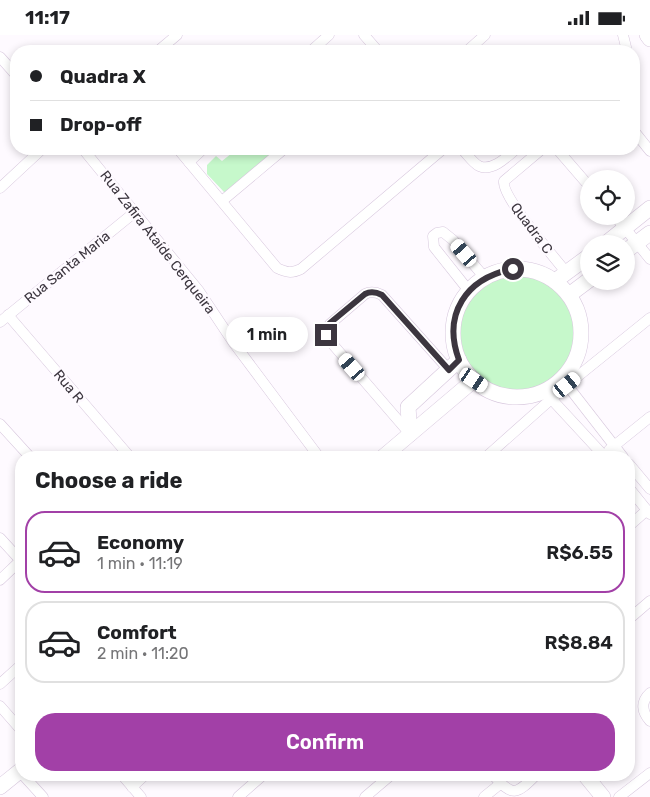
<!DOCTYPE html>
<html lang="en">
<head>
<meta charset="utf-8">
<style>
  body { margin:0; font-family:Rubik,sans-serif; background:#f2f2f2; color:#202124; height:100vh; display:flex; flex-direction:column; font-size:19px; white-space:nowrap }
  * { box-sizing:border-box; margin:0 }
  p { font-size:16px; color:#757577 }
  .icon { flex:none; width:28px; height:28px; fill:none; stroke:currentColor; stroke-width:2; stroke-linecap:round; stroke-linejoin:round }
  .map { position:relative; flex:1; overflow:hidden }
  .drawer { position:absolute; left:15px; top:416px; width:620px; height:330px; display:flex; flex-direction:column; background:#fff; border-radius:20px; box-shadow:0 2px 8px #0003 }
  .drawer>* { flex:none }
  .hud { position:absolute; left:10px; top:10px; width:630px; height:110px; border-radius:20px; box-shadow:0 2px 8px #0003; display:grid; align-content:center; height:110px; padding:0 20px; background:#fff }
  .controls { position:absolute; left:580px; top:135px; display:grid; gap:10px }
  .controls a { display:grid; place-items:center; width:55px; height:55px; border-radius:50%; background:#fff; box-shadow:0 2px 8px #0003; font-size:25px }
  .end { position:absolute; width:22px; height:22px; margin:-11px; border:6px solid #3c363f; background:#fff; box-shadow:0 0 0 2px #fff }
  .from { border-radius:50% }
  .bubble { position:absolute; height:35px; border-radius:18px; background:#fff; box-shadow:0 2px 8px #0003; font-size:16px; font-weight:600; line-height:35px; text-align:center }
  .car { position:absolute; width:15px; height:30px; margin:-15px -8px; border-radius:6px; box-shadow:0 0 4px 1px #0007; background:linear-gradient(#fff 24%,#345 0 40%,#fff 0 76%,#345 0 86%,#fff 0) }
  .hud b { display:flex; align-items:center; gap:18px; height:48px; font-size:19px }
  .hud b+b { border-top:1px solid #e0e0e0 }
  .hud i { width:12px; height:12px; background:#202124 }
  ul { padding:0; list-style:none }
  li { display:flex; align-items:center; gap:15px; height:82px; margin:0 10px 8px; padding:0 10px; border:2px solid #e0e0e0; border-radius:20px }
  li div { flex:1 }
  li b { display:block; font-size:19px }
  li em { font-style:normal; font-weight:600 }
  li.active { border-color:#a240a7 }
  li>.icon { width:45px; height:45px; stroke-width:1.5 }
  h2 { padding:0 20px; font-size:22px; line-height:60px }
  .button { display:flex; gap:10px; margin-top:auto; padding:10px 20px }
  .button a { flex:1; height:58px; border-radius:20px; background:#a240a7; color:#fff; font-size:20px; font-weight:600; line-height:58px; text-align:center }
  .status { display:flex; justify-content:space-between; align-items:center; height:35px; padding:0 25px; background:#fff; direction:ltr }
  .status svg { height:14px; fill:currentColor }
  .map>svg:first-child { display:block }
  .green { fill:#c6f8cb }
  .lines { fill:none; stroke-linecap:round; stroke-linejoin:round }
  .street-casing { stroke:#d7c7dd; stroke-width:11 }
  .secondary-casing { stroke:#d7c7dd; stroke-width:16 }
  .street { stroke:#fff; stroke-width:10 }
  .secondary { stroke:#fff; stroke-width:15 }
  .route { stroke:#3c363f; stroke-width:6 }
  .labels { text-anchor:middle; stroke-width:5; stroke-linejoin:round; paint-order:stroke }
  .street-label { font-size:14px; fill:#3c363f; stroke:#fefaff }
</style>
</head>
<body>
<div class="status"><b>11:17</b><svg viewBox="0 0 49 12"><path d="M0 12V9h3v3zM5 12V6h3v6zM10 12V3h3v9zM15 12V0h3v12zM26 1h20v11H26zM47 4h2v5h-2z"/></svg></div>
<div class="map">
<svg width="650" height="762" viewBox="0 0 650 762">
  <rect width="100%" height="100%" fill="#fefaff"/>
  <g class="green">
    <polygon points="237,114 283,114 227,158 224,157 207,139 207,130 216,121 222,126"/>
    <circle cx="518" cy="297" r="60"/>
  </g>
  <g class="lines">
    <defs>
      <g id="street">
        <polyline points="364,0 378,16"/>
        <polyline points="623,0 626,12 624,16"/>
        <polyline points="158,16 177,0"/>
        <polyline points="311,16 329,0"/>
        <polyline points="467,16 485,0"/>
        <polyline points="0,22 16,40"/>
        <polyline points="634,96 650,116"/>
        <polyline points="83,114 199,256 233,307 319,422"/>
        <path d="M178,114L277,233C286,237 291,239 301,234L443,114"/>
        <path d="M462,114C467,119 473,128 479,131C492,137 507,122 516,114"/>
        <path d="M542,114L504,146C501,161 554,222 566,237"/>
        <polyline points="557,114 589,151"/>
        <polyline points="189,127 203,114"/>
        <polyline points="0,153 42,114"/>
        <polyline points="222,166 284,114"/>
        <polyline points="615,181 650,224"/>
        <polyline points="469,256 434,212 433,201 437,198 443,197 453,205 485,243"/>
        <polyline points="8,280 130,422"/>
        <polyline points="0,287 135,177"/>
        <polyline points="564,342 567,350 623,422"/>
        <polyline points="544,356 605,422"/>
        <polyline points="0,389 30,422"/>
        <path d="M410,399L329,305L326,294L330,289L365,259C371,256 376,257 382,260L449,335"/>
        <polyline points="609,415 650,382"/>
        <polyline points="486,422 567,350 650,283"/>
        <polyline points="629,429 650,454"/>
        <polyline points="629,453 650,479"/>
        <polyline points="629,491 647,475"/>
        <polyline points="0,503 21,526"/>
        <polyline points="0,545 21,525"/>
        <polyline points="629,584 650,566"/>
        <polyline points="0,649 21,630"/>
        <path d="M650,658C640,667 642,677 650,686"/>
        <polyline points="0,671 21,695"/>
        <polyline points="23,740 43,762"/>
        <polyline points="122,740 141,762"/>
        <path d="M493,740C513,762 516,760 536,740"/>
        <polyline points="132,752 145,740"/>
        <polyline points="238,762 263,740"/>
        <polyline points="365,762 391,740"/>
        <polyline points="484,762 500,749"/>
        <polyline points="619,762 650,738"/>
      </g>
      <g id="secondary">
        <polyline points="647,0 650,4"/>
        <polyline points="605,209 650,173"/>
        <polyline points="626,216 650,198"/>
        <circle cx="517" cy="298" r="64"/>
        <polyline points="555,246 589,221"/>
        <polyline points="569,260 589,245"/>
        <polyline points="410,399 408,372 459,325"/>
        <polyline points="383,422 474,345"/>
        <polyline points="585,740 603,762"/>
        <polyline points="0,752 21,735"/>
      </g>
    </defs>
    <use href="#street" class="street-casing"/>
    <use href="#secondary" class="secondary-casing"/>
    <use href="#street" class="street"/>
    <use href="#secondary" class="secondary"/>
  </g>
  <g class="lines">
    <path class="route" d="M326,300V294L330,288L365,259C371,256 376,257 382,260L449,335L459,325C442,279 466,243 513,234"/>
  </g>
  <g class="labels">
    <g class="street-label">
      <text transform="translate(532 193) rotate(53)" y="5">Quadra C</text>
      <text transform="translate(158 207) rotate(52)" y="5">Rua Zafira Ataíde Cerqueira</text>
      <text transform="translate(67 232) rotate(-39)" y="5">Rua Santa Maria</text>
      <text transform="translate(69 351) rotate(50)" y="5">Rua R</text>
    </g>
  </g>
</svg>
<div class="controls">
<a><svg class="icon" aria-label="locate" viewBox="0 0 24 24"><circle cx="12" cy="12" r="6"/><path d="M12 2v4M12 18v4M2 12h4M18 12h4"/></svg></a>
<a><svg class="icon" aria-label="layers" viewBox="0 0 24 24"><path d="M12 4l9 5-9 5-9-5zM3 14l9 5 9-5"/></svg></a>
</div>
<i class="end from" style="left:513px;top:234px"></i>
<i class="end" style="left:326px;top:300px"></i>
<div class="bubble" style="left:226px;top:282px;width:82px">1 min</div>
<i class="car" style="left:464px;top:218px;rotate:319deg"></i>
<i class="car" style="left:352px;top:332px;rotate:319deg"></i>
<i class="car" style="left:474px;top:345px;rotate:124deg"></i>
<i class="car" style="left:567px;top:350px;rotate:51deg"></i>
<div class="hud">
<b><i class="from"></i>Quadra X</b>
<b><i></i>Drop-off</b>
</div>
<section class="drawer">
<h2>Choose a ride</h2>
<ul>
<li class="active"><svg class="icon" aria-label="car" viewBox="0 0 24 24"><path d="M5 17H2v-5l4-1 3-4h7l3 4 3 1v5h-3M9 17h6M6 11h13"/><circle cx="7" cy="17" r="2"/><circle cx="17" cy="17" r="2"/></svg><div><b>Economy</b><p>1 min · 11:19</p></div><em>R$6.55</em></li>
<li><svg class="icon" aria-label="car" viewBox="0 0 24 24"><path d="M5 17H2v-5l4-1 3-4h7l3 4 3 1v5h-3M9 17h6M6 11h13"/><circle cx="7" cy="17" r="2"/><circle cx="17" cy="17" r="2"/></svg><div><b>Comfort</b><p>2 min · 11:20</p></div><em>R$8.84</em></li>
</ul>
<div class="button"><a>Confirm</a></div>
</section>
</div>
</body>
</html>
